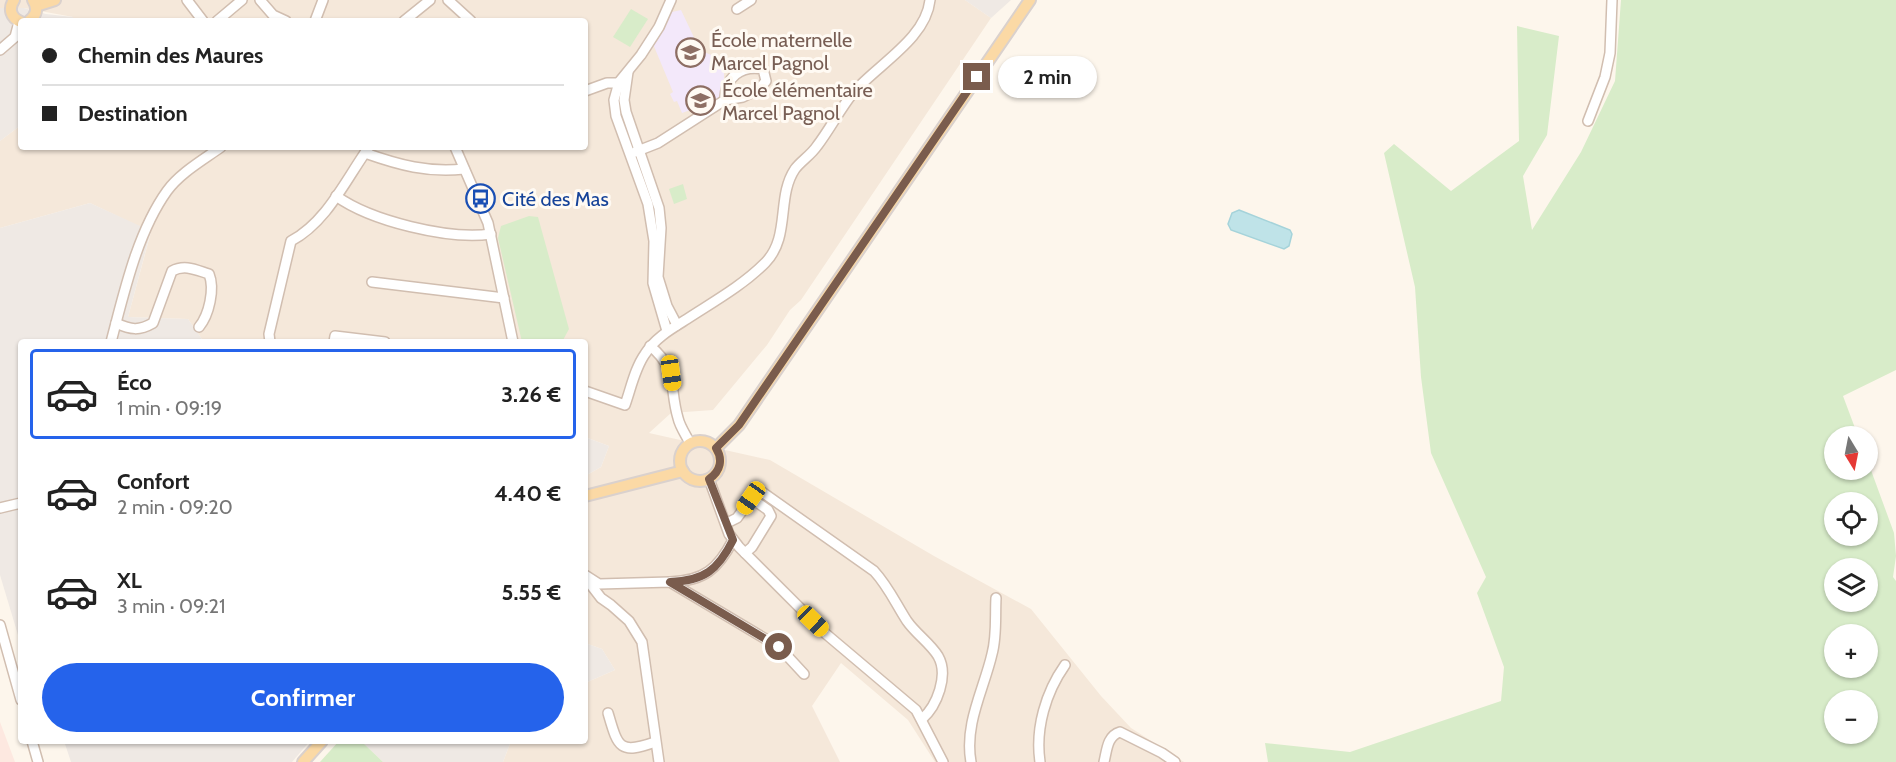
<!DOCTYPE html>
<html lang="fr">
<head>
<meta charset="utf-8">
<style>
  body { margin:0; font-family:Cabin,sans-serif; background:#f2f2f2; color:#222; height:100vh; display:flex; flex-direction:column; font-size:22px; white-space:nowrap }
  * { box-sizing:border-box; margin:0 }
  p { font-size:20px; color:#767676 }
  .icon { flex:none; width:33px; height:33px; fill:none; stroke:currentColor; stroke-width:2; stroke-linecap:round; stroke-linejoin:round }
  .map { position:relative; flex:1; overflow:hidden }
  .drawer { position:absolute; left:18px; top:339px; width:570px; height:405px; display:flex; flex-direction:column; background:#fff; border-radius:6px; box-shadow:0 2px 4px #0004 }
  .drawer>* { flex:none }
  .guide { position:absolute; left:18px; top:18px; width:570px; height:132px; border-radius:6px; box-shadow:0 2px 4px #0004; display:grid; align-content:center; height:132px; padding:0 24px; background:#fff }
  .needle { width:39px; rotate:170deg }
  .tools { position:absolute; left:1824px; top:426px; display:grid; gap:12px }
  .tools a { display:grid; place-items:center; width:54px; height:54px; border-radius:50%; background:#fff; box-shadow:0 2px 4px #0004; font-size:30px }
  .end { position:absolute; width:27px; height:27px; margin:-14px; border:8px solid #7a5c4d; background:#fff; box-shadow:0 0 0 3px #fff }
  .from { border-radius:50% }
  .bubble { position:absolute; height:42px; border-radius:21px; background:#fff; box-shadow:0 2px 4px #0004; font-size:20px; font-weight:700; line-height:42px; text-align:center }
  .car { position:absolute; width:18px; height:36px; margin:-18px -9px; border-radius:8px; box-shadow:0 0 4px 2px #0007; background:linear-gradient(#f5c518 24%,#345 0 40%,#f5c518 0 76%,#345 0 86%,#f5c518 0) }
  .guide b { display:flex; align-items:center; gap:21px; height:57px; font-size:22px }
  .guide b+b { border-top:2px solid #e0e0e0 }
  .guide i { width:15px; height:15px; background:#222 }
  ul { padding:10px 0 0; list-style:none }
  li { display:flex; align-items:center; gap:18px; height:90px; margin:0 12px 9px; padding:0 12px; border:3px solid transparent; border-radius:6px }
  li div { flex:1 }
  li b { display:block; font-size:22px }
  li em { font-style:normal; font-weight:700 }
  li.on { border-color:#2563eb }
  li>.icon { width:54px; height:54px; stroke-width:1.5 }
  .primary-button { display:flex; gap:12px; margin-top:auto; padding:12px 24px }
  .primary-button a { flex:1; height:69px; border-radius:36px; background:#2563eb; color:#fff; font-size:24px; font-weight:700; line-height:69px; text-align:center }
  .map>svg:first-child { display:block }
  .residential { fill:#f5e8da }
  .commercial { fill:#fde8e0 }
  .industrial { fill:#efe9e4 }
  .education { fill:#f3e8fa }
  .green { fill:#d8ecc9; fill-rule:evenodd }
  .water { fill:#bfe3e8; stroke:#a5d3da; stroke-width:1.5 }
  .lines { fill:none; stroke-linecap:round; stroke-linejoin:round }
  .minor-casing { stroke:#d1beb0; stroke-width:12 }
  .major-casing { stroke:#dad1cd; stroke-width:14 }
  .minor { stroke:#fff; stroke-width:9 }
  .major { stroke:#fbd9a5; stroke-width:10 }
  .route { stroke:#7a5c4d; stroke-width:8 }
  .labels { text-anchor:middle; stroke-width:6; stroke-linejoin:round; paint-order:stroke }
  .education-label { font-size:20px; fill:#785e54; stroke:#fffaf3; text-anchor:start }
  .transit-label { font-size:20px; fill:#164399; stroke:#fffaf3; text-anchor:start }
</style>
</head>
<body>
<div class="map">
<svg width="1896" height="762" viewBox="0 0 1896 762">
  <rect width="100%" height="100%" fill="#fdf6ec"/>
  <polygon class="residential" points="0,0 965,0 991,18 801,300 790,310 767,345 713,410 671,413 649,433 770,460 934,556 1031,609 1101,696 1131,728 1184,762 935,762 908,720 841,663 812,706 840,762 503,762 511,741 585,741 585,683 615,670 602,649 585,643 585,476 601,467 609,446 585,437 585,342 204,342 188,319 128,317 151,232 90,203 0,228 0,141 21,125 21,147 585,147 585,21 73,21 73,17 24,8 0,8"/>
  <polygon class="commercial" points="0,722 15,762 0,762"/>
  <g class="industrial">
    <polygon points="965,0 1011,0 991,18"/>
    <polygon points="0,8 24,8 46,14 73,17 73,21 21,21 21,125 0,141"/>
    <polygon points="90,203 151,231 128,317 188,319 204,342 21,342 21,645 0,575 0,228"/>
    <polygon points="585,437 609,446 601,467 585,476"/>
    <polygon points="585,643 602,649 615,670 585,683"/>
    <polygon points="64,741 310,741 292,762 71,762"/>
    <polygon points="361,741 511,741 503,762 383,762"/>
  </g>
  <polygon class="education" points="681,10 700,50 720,59 724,70 724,85 718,99 702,109 693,109 682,113 677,101 674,102 670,94 673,92 653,44 672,12"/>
  <g class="green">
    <path d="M1621,0H1896V370L1843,396L1858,436H1834V470H1868V462L1894,533L1896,556L1893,577L1896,581V762H1268L1265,743L1350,752L1501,701L1504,667L1477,593L1486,577L1431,453L1421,377L1415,287L1384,153L1394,144L1451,191L1519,141L1517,26L1559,36L1547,135L1523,176L1532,230L1581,152L1615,81ZM1868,502V536H1834V502ZM1868,568V602H1834V568ZM1834,634H1868V668H1834ZM1868,700V734H1834V700Z"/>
    <polygon points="631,9 648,19 630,47 613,37"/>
    <polygon points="683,184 687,199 674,204 669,189"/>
    <polygon points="529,216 538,217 569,329 562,342 522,342 498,238 501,226"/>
    <polygon points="339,741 361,741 383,762 320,762"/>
  </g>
  <polygon class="water" points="1239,210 1290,230 1292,234 1289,246 1284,249 1231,230 1228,224 1232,213"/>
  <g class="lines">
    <defs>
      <g id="minor">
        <polyline points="187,0 203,21"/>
        <polyline points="260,0 273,15 286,21"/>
        <polyline points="448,0 471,21"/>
        <polyline points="737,9 751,0"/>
        <polyline points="217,21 242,0"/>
        <polyline points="315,21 323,0"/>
        <polyline points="404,21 430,0"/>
        <polyline points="0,50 15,37 19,22"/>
        <polyline points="628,72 624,100 626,112 659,208 661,228 658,277 667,306 677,325"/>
        <polyline points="585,91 607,83 623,83"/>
        <polyline points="1588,121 1605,77 1610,53 1612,0"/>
        <polyline points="455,147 488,223 513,342"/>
        <path d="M635,152L658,143L725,100L743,97L759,89L766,81L763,69C741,65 725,77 725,100"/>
        <path d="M365,153C399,165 428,173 464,169"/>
        <path d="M336,196C371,221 448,240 491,234"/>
        <polyline points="372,282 504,298"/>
        <path d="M116,323C131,330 139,331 153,323L172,271C185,264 196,270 209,274C215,289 209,315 199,327"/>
        <polyline points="667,331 653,283 654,241 648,204 616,116 614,100 619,82 641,55 659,27 671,0"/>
        <path d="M111,342C124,293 137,233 167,191C180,173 203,160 221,147"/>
        <path d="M270,342L269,334L291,241C327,222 346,179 369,147"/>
        <polyline points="334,342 335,336 385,342"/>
        <path d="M650,346C678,368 669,388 678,418C680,427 686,435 690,443"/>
        <path d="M585,391L625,405C631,388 635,368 645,354C655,338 671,329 687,319C713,302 742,286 765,263C791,237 776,197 795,169C801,161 811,155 817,146C830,129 840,109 853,93C877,65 926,39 930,0"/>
        <polyline points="709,479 729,534 739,547 826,634 916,710 943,762"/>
        <polyline points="0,508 21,503"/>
        <path d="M727,523L737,518L755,493L762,492L874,571C888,586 896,604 907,621C916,634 930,643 938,656C949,675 937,706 922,719"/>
        <polyline points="745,553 752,547 771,516 768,510 751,498"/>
        <polyline points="585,575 599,584 670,582 779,647 804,674"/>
        <polyline points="592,581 591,585 601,598 611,605 629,621 642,642 659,762"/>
        <path d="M670,582C704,581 718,569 733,540"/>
        <polyline points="0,625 21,700"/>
        <path d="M608,713C618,747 619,755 655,742"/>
        <polyline points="32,741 38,762"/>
        <path d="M971,762C964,724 984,689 992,654C997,636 995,616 996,598"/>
        <path d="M1040,762C1035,728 1046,692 1065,665"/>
        <path d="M1104,762C1107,750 1107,736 1120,732L1162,753L1175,762"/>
      </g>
      <g id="major">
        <path d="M14,0C8,9 11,18 21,22"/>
        <polyline points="36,6 55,0"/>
        <path d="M29,21C37,15 38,8 33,0"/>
        <circle cx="700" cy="461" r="20"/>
        <polyline points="716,448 739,425 1030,0"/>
        <polyline points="585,496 683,471"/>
        <polyline points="303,762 322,741"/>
      </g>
    </defs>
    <use href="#minor" class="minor-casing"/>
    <use href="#major" class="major-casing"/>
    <use href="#minor" class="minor"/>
    <use href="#major" class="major"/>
  </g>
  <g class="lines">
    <path class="route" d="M779,647L670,582C704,581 718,570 733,540L709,479C721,471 723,459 716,448L739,425L977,77"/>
  </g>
  <defs>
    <symbol id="school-ring" viewBox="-11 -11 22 22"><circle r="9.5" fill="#fffaf3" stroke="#8d6e63" stroke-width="1.5"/><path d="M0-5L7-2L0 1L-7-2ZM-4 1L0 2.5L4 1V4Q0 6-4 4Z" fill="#8d6e63"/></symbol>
    <symbol id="bus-ring" viewBox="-11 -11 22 22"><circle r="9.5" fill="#fffaf3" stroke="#1a4fb4" stroke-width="1.5"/><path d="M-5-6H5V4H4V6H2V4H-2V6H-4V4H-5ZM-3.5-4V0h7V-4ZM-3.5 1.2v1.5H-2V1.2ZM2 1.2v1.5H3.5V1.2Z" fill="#1a4fb4"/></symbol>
  </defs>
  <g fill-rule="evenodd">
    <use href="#school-ring" x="674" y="36" width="33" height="33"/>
    <use href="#school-ring" x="684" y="84" width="33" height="33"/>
    <use href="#bus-ring" x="464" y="182" width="33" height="33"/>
  </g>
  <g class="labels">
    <g class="education-label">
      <text x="711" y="47">École maternelle<tspan x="711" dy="23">Marcel Pagnol</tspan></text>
      <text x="722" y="97">École élémentaire<tspan x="722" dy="23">Marcel Pagnol</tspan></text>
    </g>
    <g class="transit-label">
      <text x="502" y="206">Cité des Mas</text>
    </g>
  </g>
</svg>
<div class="tools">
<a><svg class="needle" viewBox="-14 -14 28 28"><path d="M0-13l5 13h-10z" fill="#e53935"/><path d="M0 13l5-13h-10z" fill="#767676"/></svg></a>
<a><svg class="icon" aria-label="locate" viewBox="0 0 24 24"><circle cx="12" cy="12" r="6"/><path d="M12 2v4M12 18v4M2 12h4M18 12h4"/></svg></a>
<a><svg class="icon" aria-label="layers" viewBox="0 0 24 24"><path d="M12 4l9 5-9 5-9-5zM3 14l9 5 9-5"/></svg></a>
<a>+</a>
<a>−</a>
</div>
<i class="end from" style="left:779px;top:647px"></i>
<i class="end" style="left:977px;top:77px"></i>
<div class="bubble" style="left:998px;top:56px;width:99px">2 min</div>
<i class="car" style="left:671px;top:373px;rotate:172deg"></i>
<i class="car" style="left:751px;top:498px;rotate:215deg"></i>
<i class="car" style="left:813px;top:621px;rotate:134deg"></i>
<div class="guide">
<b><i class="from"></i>Chemin des Maures</b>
<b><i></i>Destination</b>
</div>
<section class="drawer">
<ul>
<li class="on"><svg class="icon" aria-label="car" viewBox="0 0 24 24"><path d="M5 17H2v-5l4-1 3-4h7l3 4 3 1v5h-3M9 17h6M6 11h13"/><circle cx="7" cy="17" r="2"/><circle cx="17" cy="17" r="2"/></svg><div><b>Éco</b><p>1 min · 09:19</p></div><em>3.26 €</em></li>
<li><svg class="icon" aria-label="car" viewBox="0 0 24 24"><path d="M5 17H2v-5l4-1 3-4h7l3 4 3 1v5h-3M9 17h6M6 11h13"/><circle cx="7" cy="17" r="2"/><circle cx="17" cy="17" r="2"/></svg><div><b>Confort</b><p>2 min · 09:20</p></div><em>4.40 €</em></li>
<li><svg class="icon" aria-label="car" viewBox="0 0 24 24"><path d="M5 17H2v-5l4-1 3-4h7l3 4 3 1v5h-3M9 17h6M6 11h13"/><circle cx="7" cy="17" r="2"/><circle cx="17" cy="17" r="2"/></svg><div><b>XL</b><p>3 min · 09:21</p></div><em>5.55 €</em></li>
</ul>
<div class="primary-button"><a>Confirmer</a></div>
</section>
</div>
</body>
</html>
